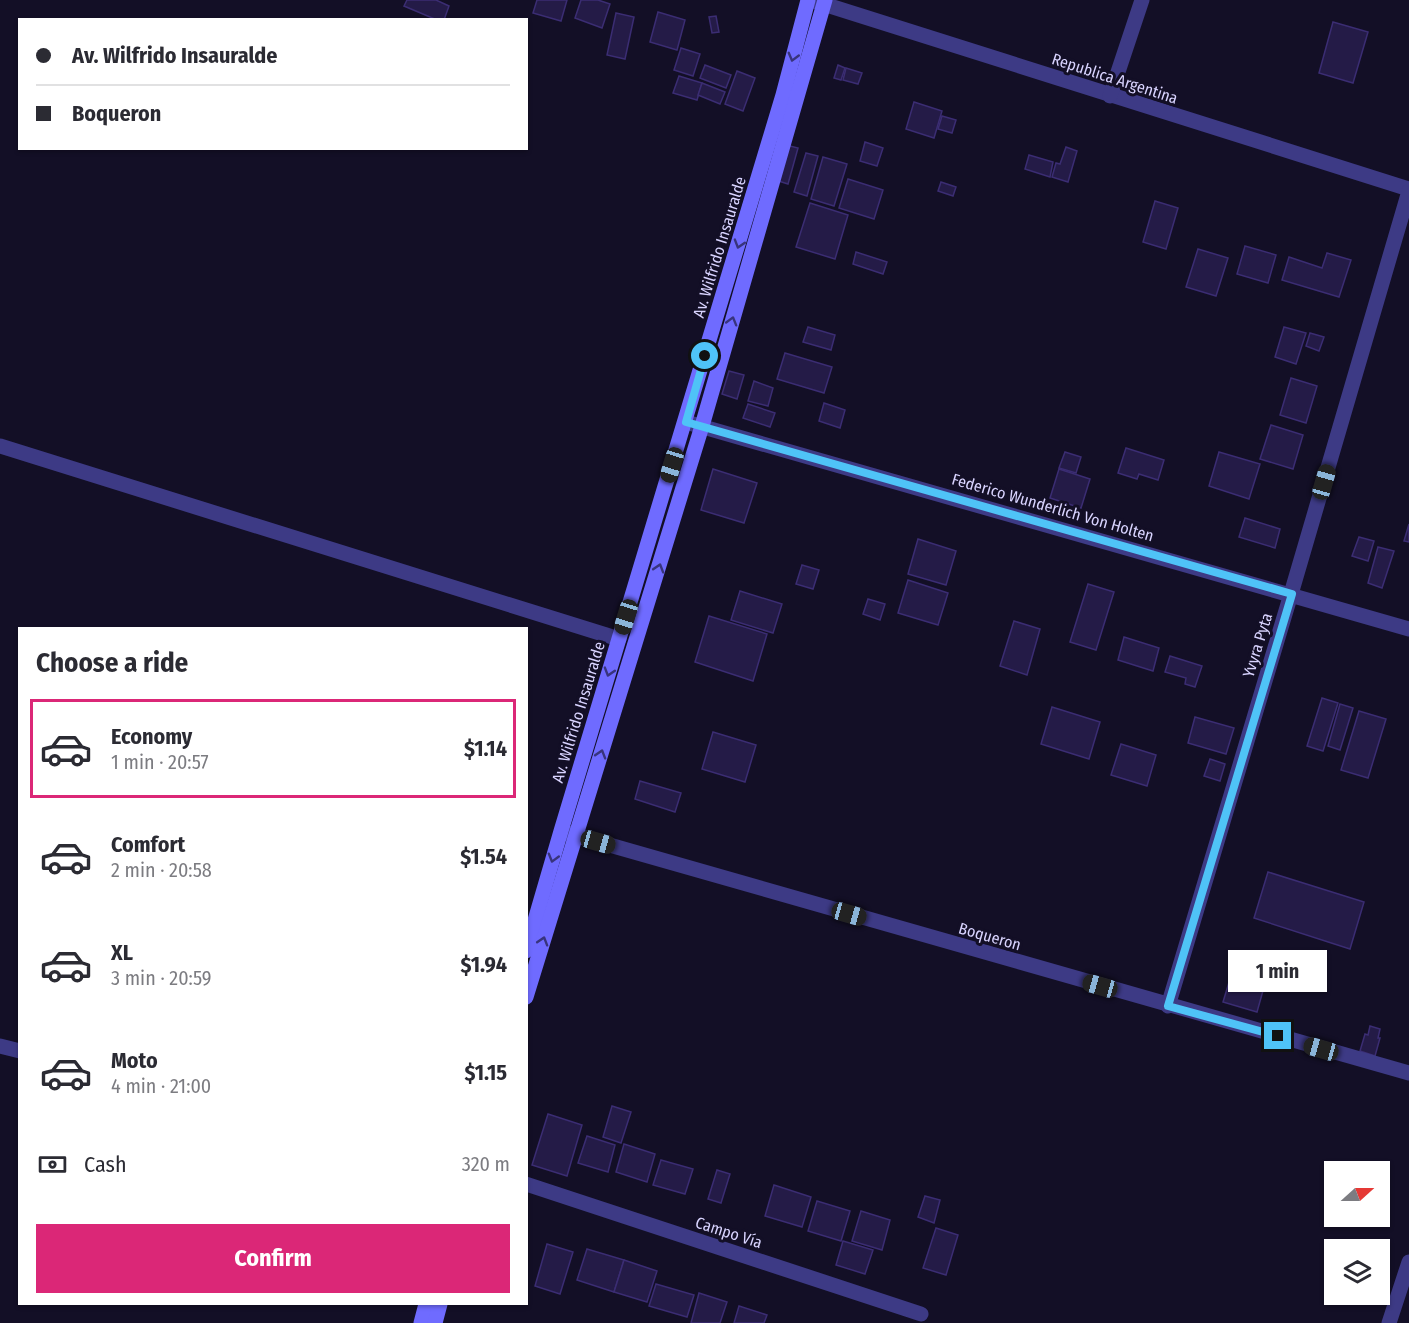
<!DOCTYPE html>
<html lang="en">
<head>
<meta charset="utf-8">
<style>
  body { margin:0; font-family:"Fira Sans Condensed",sans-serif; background:#f2f2f3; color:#2b2b33; height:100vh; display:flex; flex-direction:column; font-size:22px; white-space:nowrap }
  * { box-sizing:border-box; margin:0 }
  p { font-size:20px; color:#7c7c81 }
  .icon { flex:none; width:33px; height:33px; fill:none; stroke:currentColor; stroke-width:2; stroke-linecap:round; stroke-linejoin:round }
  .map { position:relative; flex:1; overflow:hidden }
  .details { position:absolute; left:18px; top:627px; width:510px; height:678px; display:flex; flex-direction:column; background:#fff; border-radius:0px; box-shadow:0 2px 4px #0004 }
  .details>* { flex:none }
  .guide { position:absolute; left:18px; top:18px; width:510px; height:132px; border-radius:0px; box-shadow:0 2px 4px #0004; display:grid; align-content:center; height:132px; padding:0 18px; background:#fff }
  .needle { width:39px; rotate:69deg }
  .buttons { position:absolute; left:1324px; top:1161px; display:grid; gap:12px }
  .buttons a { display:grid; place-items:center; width:66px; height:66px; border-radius:0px; background:#fff; box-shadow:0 2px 4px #0004; font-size:30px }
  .end { position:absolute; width:27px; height:27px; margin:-14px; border:8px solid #4fc3f7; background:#111; box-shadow:0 0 0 3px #111 }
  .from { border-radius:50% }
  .bubble { position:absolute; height:42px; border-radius:0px; background:#fff; box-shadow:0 2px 4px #0004; font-size:20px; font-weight:700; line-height:42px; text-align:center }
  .car { position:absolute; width:18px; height:36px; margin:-18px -9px; border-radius:8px; box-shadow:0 0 4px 2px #0007; background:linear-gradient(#222 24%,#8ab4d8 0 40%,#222 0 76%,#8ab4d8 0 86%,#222 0) }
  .guide b { display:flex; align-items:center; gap:21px; height:57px; font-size:22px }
  .guide b+b { border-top:2px solid #e1e1e2 }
  .guide i { width:15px; height:15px; background:#2b2b33 }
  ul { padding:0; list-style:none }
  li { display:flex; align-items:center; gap:18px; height:99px; margin:0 12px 9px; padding:0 6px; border:3px solid transparent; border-radius:0px }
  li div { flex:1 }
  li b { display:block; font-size:22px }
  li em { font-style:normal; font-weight:700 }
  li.on { border-color:#db2777 }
  li>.icon { width:54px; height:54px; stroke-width:1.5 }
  h2 { padding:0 18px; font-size:27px; line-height:72px }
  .pay { display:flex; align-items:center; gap:15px; height:66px; padding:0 18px; font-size:22px }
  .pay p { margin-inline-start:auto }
  .button { display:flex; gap:12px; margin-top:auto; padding:12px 18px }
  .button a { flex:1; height:69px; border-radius:0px; background:#db2777; color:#fff; font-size:24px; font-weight:700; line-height:69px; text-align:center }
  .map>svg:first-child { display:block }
  .building { fill:#241b47; stroke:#3b2d73; stroke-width:1.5 }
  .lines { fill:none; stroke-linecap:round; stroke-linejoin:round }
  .street { stroke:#3d3a85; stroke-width:15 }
  .secondary { stroke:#6f6bff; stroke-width:15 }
  .oneway { stroke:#38347d }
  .route { stroke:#4fc3f7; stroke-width:8 }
  .labels { text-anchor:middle; stroke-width:6; stroke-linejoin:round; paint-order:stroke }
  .street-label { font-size:16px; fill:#d9d4ff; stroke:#130f26 }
</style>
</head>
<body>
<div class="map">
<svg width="1409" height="1323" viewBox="0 0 1409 1323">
  <rect width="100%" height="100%" fill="#130f26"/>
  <g class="building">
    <polygon points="407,0 436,0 449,6 444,20 437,20 404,6"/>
    <polygon points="537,0 567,0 561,21 533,13"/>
    <polygon points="581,0 598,0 610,4 602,28 575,18"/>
    <polygon points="658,12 685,20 677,50 650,42"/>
    <polygon points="616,13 634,17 625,59 607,55"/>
    <polygon points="716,16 719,32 712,33 709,17"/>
    <polygon points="1333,22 1368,32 1353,83 1319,73"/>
    <polygon points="681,48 700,54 693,76 674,70"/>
    <polygon points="705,65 731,75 726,88 700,78"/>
    <polygon points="838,65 845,68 841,80 834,78"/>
    <polygon points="846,68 862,73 858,84 843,80"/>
    <polygon points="737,71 755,78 743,111 725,104"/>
    <polygon points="679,76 702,83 697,100 673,93"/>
    <polygon points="702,83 725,92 720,104 698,95"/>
    <polygon points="914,102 942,111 934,138 906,129"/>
    <polygon points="942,116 956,120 952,133 938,129"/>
    <polygon points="865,142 883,148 877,166 860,161"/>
    <polygon points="782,144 798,148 788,184 772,179"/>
    <polygon points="1066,147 1077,151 1068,182 1052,177 1056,163 1060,164"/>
    <polygon points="806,153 818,156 807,196 794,192"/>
    <polygon points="1029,155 1053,162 1050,177 1025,169"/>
    <polygon points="823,157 847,164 834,206 811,199"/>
    <polygon points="848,179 883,190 874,219 839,208"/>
    <polygon points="941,182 956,187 953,196 938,191"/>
    <polygon points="1155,201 1178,208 1166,249 1143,242"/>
    <polygon points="810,203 848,215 835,259 796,247"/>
    <polygon points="1245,246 1276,255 1268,283 1237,274"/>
    <polygon points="1198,249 1228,258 1216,296 1186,287"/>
    <polygon points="856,252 887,262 883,274 853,264"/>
    <polygon points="1327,253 1351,260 1339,297 1282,280 1289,257 1322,268"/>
    <polygon points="808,327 835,335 831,350 803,342"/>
    <polygon points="1284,327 1306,333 1296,364 1275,357"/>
    <polygon points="1310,333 1324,337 1319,351 1306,346"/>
    <polygon points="785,353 832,367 824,393 777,379"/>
    <polygon points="729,371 744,375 737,399 722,394"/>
    <polygon points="1291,378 1317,386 1306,423 1280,415"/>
    <polygon points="754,381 773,388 768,406 748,401"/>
    <polygon points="824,403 845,410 840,428 819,421"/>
    <polygon points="748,404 775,413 770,427 743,418"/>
    <polygon points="1271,425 1303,435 1293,469 1260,459"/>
    <polygon points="1126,448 1164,460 1158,480 1139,474 1137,479 1118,473"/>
    <polygon points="1065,452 1081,457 1076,473 1059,468"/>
    <polygon points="1219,452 1260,464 1249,499 1209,486"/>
    <polygon points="713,469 757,483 744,523 701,510"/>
    <polygon points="1059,469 1090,479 1081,508 1050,498"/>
    <polygon points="1245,518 1280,529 1275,548 1239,537"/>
    <polygon points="1409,524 1409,542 1404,541"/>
    <polygon points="1359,537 1374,541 1368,561 1352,556"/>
    <polygon points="918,539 956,551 946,585 908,574"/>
    <polygon points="1378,547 1394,551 1382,588 1368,583"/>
    <polygon points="802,565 819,570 813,589 796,584"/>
    <polygon points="908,580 948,593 938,625 898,613"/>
    <polygon points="1088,584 1114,592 1096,650 1070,642"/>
    <polygon points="740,591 782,604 773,633 731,620"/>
    <polygon points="868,599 885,604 880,620 863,614"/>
    <polygon points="709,616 767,634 753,681 695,662"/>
    <polygon points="1014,621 1040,629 1027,675 1000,666"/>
    <polygon points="1124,637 1159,648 1153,671 1118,660"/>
    <polygon points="1170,656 1202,666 1195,687 1185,684 1186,678 1165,672"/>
    <polygon points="1322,698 1338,703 1323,751 1307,746"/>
    <polygon points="1340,704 1353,708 1340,750 1328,746"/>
    <polygon points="1052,707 1100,722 1089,759 1041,744"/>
    <polygon points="1359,711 1386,719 1368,778 1341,770"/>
    <polygon points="1195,717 1234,728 1226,754 1188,743"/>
    <polygon points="713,732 756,745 745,782 702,769"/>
    <polygon points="1121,744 1156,755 1147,786 1111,775"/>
    <polygon points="1210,759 1225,764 1220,781 1204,776"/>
    <polygon points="640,781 681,793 675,812 635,799"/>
    <polygon points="1268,872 1364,902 1350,949 1254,918"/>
    <polygon points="1233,969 1266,980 1257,1012 1223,1002"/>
    <polygon points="1370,1026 1380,1029 1378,1038 1380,1038 1375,1056 1360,1051 1365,1034 1368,1035"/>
    <polygon points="612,1106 631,1112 621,1143 603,1137"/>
    <polygon points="548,1114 582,1125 567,1176 532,1165"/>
    <polygon points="587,1136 615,1145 608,1172 578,1163"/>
    <polygon points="624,1144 655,1154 647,1182 616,1172"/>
    <polygon points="661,1160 693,1169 685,1194 653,1185"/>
    <polygon points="717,1170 730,1174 721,1203 708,1199"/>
    <polygon points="774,1185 811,1197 802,1227 765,1216"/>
    <polygon points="925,1196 940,1200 934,1223 918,1217"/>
    <polygon points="817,1201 850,1211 841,1241 808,1231"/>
    <polygon points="861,1211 890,1220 882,1250 852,1241"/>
    <polygon points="936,1228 958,1235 946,1275 923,1268"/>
    <polygon points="843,1241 873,1250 865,1274 836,1265"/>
    <polygon points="547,1244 573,1252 560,1294 535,1286"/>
    <polygon points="587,1249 624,1260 614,1292 577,1280"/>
    <polygon points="624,1260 657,1271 647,1302 614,1292"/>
    <polygon points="656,1284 694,1295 687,1317 649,1306"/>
    <polygon points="699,1293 727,1302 720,1323 691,1323"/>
    <polygon points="739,1306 767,1315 764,1323 734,1323"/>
  </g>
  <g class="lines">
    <g class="street">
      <polyline points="811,0 1409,189"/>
      <polyline points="1110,96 1142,0"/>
      <polyline points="686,422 1409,629"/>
      <polyline points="0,446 619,639"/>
      <polyline points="564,832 1409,1073"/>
      <polyline points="1168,1006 1291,594 1409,191"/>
      <polyline points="0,1046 20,1051"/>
      <polyline points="526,1184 921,1314"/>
      <polyline points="1389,1323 1409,1262"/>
    </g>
    <g class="secondary">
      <polyline points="526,951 561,831 783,95 808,0"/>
      <polyline points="526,997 702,426 825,0"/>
      <polyline points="421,1323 426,1304"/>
      <polyline points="435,1323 440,1304"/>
    </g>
  </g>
  <defs><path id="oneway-chevron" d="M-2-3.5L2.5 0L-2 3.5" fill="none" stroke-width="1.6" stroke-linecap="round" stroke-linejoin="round" transform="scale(1.5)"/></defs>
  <g class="oneway">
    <use href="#oneway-chevron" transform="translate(793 57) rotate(105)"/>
    <use href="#oneway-chevron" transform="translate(739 244) rotate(107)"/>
    <use href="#oneway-chevron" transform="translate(732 321) rotate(-74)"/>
    <use href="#oneway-chevron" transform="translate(659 568) rotate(-73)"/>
    <use href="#oneway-chevron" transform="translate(609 672) rotate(107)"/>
    <use href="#oneway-chevron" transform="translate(601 754) rotate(-73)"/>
    <use href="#oneway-chevron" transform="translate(553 858) rotate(106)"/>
    <use href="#oneway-chevron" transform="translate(543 941) rotate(-73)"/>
  </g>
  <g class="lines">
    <polyline class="route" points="705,356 686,422 1292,594 1168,1006 1278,1036"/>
  </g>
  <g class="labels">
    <g class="street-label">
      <text transform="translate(1115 78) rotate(18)" y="6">Republica Argentina</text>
      <text transform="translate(719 247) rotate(-73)" y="6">Av. Wilfrido Insauralde</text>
      <text transform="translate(1053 507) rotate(16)" y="6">Federico Wunderlich Von Holten</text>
      <text transform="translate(1257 645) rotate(-73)" y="6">Yvyra Pyta</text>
      <text transform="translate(578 712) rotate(-73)" y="6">Av. Wilfrido Insauralde</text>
      <text transform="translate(990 936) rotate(16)" y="6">Boqueron</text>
      <text transform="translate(729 1232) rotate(18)" y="6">Campo Vía</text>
    </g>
  </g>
</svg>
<div class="buttons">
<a><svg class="needle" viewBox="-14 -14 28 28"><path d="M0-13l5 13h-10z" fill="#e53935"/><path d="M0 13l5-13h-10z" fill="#7c7c81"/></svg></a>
<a><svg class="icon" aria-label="layers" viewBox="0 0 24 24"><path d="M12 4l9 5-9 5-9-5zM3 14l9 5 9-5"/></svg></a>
</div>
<i class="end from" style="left:705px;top:356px"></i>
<i class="end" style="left:1278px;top:1036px"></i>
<div class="bubble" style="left:1228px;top:950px;width:99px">1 min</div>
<i class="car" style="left:672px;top:465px;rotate:197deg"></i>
<i class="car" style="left:1324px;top:482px;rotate:16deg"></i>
<i class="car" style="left:626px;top:617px;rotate:197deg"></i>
<i class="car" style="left:598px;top:842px;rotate:106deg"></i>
<i class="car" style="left:849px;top:914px;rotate:106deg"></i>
<i class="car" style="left:1100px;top:986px;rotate:286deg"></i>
<i class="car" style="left:1321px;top:1049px;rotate:286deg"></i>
<div class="guide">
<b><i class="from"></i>Av. Wilfrido Insauralde</b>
<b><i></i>Boqueron</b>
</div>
<section class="details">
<h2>Choose a ride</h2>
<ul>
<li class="on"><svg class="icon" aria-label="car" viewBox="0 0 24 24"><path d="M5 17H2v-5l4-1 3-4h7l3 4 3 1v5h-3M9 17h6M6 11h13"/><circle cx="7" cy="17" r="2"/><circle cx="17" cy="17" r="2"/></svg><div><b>Economy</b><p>1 min · 20:57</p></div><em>$1.14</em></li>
<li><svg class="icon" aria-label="car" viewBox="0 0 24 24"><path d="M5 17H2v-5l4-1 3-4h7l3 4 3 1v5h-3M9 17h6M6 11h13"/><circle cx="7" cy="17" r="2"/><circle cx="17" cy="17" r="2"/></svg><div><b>Comfort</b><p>2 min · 20:58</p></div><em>$1.54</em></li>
<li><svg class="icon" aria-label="car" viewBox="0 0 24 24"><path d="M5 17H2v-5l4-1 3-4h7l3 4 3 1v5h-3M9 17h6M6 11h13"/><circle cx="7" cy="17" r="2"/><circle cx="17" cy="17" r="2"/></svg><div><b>XL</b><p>3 min · 20:59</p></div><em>$1.94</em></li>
<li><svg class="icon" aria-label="car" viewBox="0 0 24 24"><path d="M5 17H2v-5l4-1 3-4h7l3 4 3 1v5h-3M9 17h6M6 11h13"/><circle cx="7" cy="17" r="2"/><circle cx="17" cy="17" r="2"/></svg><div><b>Moto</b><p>4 min · 21:00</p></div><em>$1.15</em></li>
</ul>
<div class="pay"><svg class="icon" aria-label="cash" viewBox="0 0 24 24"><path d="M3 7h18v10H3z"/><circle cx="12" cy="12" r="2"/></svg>Cash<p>320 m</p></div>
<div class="button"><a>Confirm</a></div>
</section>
</div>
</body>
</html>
